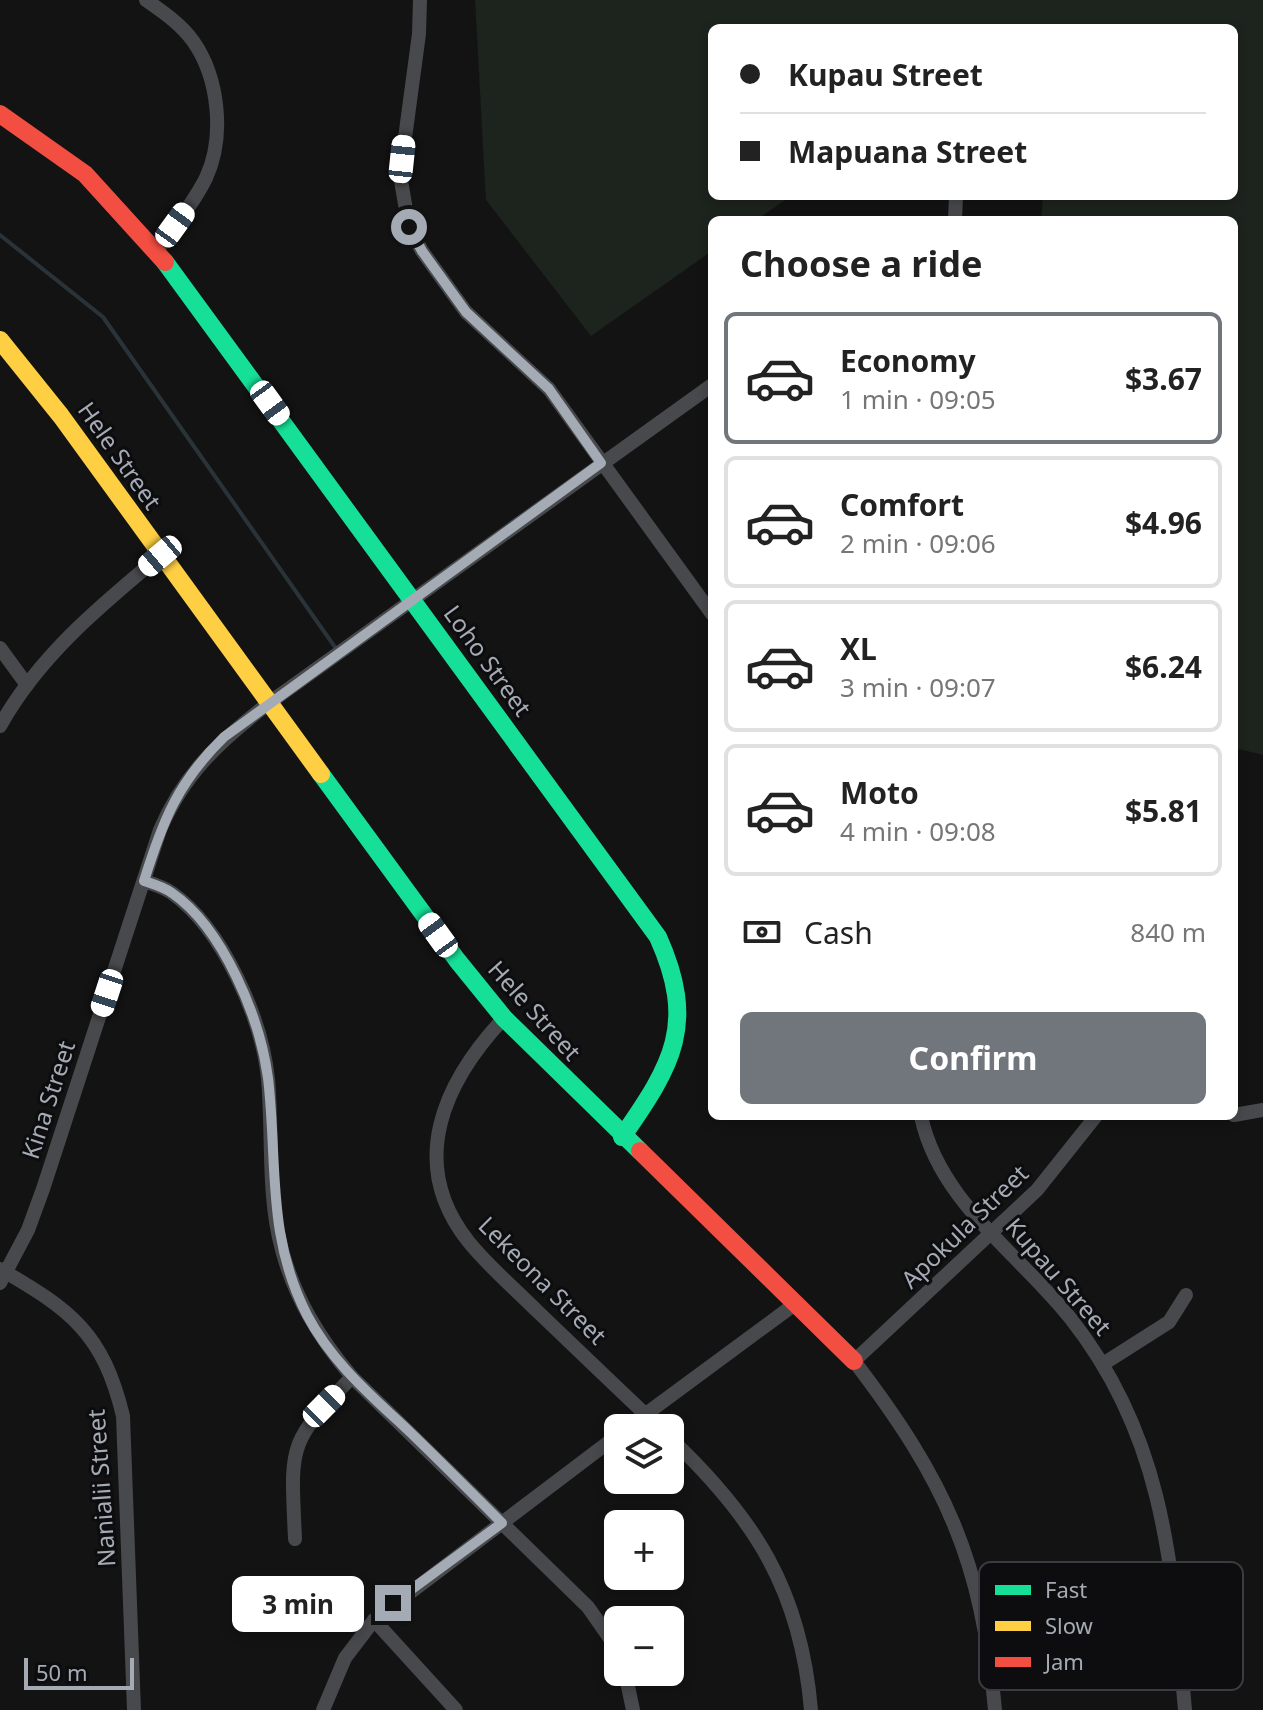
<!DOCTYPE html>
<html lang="en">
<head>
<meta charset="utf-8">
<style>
  body { margin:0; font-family:"Noto Sans",sans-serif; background:#f2f2f2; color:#222; height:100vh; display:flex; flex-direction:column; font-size:30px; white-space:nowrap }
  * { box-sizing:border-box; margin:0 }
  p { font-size:26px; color:#767676 }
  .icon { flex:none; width:44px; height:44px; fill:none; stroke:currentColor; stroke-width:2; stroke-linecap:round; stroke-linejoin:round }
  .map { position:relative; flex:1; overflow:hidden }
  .side { position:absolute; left:708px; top:216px; width:530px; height:904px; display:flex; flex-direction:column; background:#fff; border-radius:12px; box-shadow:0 4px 12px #0003 }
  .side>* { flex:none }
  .top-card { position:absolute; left:708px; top:24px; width:530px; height:176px; border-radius:12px; box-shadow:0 4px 12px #0003; display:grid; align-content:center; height:176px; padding:0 32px; background:#fff }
  .buttons { position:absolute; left:604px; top:1414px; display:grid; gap:16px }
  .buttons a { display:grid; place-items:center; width:80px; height:80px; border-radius:12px; background:#fff; box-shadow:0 4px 12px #0003; font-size:40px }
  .scale { position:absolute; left:24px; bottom:20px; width:110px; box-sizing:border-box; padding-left:8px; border:4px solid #a4abb4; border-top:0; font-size:22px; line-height:28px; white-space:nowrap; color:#a4abb4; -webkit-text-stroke:6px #0d0d0f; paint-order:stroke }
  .end { position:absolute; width:36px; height:36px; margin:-18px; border:10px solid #a4abb4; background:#111; box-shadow:0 0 0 4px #111 }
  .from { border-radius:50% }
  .bubble { position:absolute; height:56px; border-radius:12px; background:#fff; box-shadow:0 4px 12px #0003; font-size:26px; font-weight:700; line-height:56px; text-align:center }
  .car { position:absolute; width:24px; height:48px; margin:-24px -12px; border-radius:10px; box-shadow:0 0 6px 2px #0007; background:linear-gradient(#fff 24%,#345 0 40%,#fff 0 76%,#345 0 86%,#fff 0) }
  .top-card b { display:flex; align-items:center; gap:28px; height:76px; font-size:30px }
  .top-card b+b { border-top:2px solid #e0e0e0 }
  .top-card i { width:20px; height:20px; background:#222 }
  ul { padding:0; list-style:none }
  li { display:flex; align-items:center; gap:24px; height:132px; margin:0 16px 12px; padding:0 16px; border:4px solid #e0e0e0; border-radius:12px }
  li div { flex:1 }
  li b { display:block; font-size:30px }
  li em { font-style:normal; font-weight:700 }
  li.current { border-color:#71767c }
  li>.icon { width:72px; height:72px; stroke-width:1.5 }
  h2 { padding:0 32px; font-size:36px; line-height:96px }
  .pay { display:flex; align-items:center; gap:20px; height:88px; padding:0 32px; font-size:30px }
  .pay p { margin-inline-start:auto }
  .primary-button { display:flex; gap:16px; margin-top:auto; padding:16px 32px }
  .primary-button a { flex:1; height:92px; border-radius:12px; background:#71767c; color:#fff; font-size:32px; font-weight:700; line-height:92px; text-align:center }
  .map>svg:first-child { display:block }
  .green { fill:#1d231d }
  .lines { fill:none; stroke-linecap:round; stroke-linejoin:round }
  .stream { stroke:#2a3438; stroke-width:4 }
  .street { stroke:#47494c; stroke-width:14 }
  .fast { stroke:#16e098; stroke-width:18 }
  .slow { stroke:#ffcf43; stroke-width:18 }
  .jam { stroke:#f24e42; stroke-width:18 }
  .route { stroke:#a4abb4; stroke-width:10 }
  .labels { text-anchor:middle; stroke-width:6; stroke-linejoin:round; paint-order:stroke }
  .street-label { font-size:24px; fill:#a4abb4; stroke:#0d0d0f }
  .key { fill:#0d0d0f; stroke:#3a3c41; stroke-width:2 }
  .key-label { font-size:22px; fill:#a4abb4 }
</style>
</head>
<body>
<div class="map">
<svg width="1263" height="1710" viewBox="0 0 1263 1710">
  <rect width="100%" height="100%" fill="#131313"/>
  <polygon class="green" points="475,0 1263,0 1263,755 1234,748 1234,220 1041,220 1043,196 1234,196 1234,28 712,28 712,196 791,196 756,220 712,220 712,251 591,336 486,200"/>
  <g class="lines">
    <polyline class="stream" points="0,235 103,317 337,650"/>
    <g class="street">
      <path d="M146,0C163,12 181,24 193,41C219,78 225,137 206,178C193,204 174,227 157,250"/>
      <polyline points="420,0 419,34 400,175 409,227 422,251 466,312 549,389 712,614"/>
      <polyline points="955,220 956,196"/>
      <polyline points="0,648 27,685"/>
      <path d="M0,726C39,656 100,606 160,556"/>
      <path d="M144,881C153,884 164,887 172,893C223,929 262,1019 268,1079C273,1136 267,1195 282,1250C295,1299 320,1339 352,1377L588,1607L618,1650"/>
      <path d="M504,1018C445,1081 406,1162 468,1241C488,1266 513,1287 536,1310C577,1349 618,1389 660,1428"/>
      <polyline points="1234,1115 1263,1110"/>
      <path d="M921,1116C939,1202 1020,1254 1071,1319C1165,1438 1172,1566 1185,1710"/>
      <path d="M0,1269C71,1310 103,1333 123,1416L134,1710"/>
      <path d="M0,1283L28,1230L43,1189L160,830C184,773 221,740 269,703L712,385"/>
      <polyline points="1103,1364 1169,1322 1186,1295"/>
      <polyline points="627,1428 795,1304"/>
      <path d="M670,1438C755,1518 801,1591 811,1710"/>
      <path d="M295,1539C291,1447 286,1444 352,1377"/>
      <polyline points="374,1620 456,1710"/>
      <polyline points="625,1672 633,1710"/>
      <polyline points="323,1710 345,1658 374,1620 618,1435"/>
      <path d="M995,1710C982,1560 945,1480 854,1361L1037,1190L1096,1116"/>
    </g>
    <g class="fast">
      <path d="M165,262L658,937C697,1024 673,1064 622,1137"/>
      <polyline points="321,774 457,960 504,1018 640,1151"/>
    </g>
    <polyline class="slow" points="0,340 61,416 321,774"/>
    <g class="jam">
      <polyline points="0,114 85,174 165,262"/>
      <polyline points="640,1151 854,1361"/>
    </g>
  </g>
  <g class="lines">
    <path class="route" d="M393,1603L502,1523C472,1493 442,1463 411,1433C373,1397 332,1363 307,1315C266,1235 278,1163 268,1078C260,1018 223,928 172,893C164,887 153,884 144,881C163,820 178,782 224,737L601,463L549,389L466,312L422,251L409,227"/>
  </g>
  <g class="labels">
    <g class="street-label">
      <text transform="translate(119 456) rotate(55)" y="8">Hele Street</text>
      <text transform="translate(487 661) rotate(54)" y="8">Loho Street</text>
      <text transform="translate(534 1011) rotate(48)" y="8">Hele Street</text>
      <text transform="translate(49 1100) rotate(-72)" y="8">Kina Street</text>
      <text transform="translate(965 1227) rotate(-44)" y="8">Apokula Street</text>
      <text transform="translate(1058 1277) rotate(49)" y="8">Kupau Street</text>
      <text transform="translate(542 1281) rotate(45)" y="8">Lekeona Street</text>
      <text transform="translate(102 1488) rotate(-94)" y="8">Nanialii Street</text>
    </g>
  </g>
  <rect x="979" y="1562" width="264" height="128" rx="12" class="key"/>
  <rect x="995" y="1585" width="36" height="10" fill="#16e098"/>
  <rect x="995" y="1621" width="36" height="10" fill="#ffcf43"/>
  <rect x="995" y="1657" width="36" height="10" fill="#f24e42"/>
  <g class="key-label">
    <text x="1045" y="1598">Fast</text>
    <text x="1045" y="1634">Slow</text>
    <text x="1045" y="1670">Jam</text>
  </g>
</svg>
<div class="buttons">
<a><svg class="icon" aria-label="layers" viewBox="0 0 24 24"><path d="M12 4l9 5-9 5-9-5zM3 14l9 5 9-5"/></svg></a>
<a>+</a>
<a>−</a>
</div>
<div class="scale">50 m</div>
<i class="end from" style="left:409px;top:227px"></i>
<i class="end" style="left:393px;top:1603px"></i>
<div class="bubble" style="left:232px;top:1576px;width:132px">3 min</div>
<i class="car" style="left:402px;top:159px;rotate:6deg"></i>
<i class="car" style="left:175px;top:225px;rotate:36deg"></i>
<i class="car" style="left:270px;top:403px;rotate:144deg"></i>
<i class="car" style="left:160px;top:556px;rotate:230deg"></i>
<i class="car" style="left:438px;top:935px;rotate:324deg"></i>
<i class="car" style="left:107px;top:993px;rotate:198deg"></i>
<i class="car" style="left:324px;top:1406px;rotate:45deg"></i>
<div class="top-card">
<b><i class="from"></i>Kupau Street</b>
<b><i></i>Mapuana Street</b>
</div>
<section class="side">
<h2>Choose a ride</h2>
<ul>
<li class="current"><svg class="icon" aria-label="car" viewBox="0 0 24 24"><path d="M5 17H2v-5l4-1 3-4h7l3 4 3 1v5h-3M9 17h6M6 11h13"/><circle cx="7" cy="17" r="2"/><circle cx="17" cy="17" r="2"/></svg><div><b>Economy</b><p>1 min · 09:05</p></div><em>$3.67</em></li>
<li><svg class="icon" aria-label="car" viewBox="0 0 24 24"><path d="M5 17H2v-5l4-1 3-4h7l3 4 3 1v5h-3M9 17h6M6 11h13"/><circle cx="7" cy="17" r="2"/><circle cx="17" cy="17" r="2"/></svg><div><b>Comfort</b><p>2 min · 09:06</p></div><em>$4.96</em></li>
<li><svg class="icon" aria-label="car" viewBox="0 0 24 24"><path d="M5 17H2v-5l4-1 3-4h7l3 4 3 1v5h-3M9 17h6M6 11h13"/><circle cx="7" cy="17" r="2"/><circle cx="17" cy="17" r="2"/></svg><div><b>XL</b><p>3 min · 09:07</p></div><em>$6.24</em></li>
<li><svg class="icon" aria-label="car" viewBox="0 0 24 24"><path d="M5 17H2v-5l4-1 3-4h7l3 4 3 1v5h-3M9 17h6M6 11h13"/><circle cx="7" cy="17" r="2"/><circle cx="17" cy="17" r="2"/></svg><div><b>Moto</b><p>4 min · 09:08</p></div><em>$5.81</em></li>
</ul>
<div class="pay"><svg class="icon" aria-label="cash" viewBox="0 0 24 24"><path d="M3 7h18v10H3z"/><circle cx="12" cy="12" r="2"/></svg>Cash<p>840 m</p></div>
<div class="primary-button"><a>Confirm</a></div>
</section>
</div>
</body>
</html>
